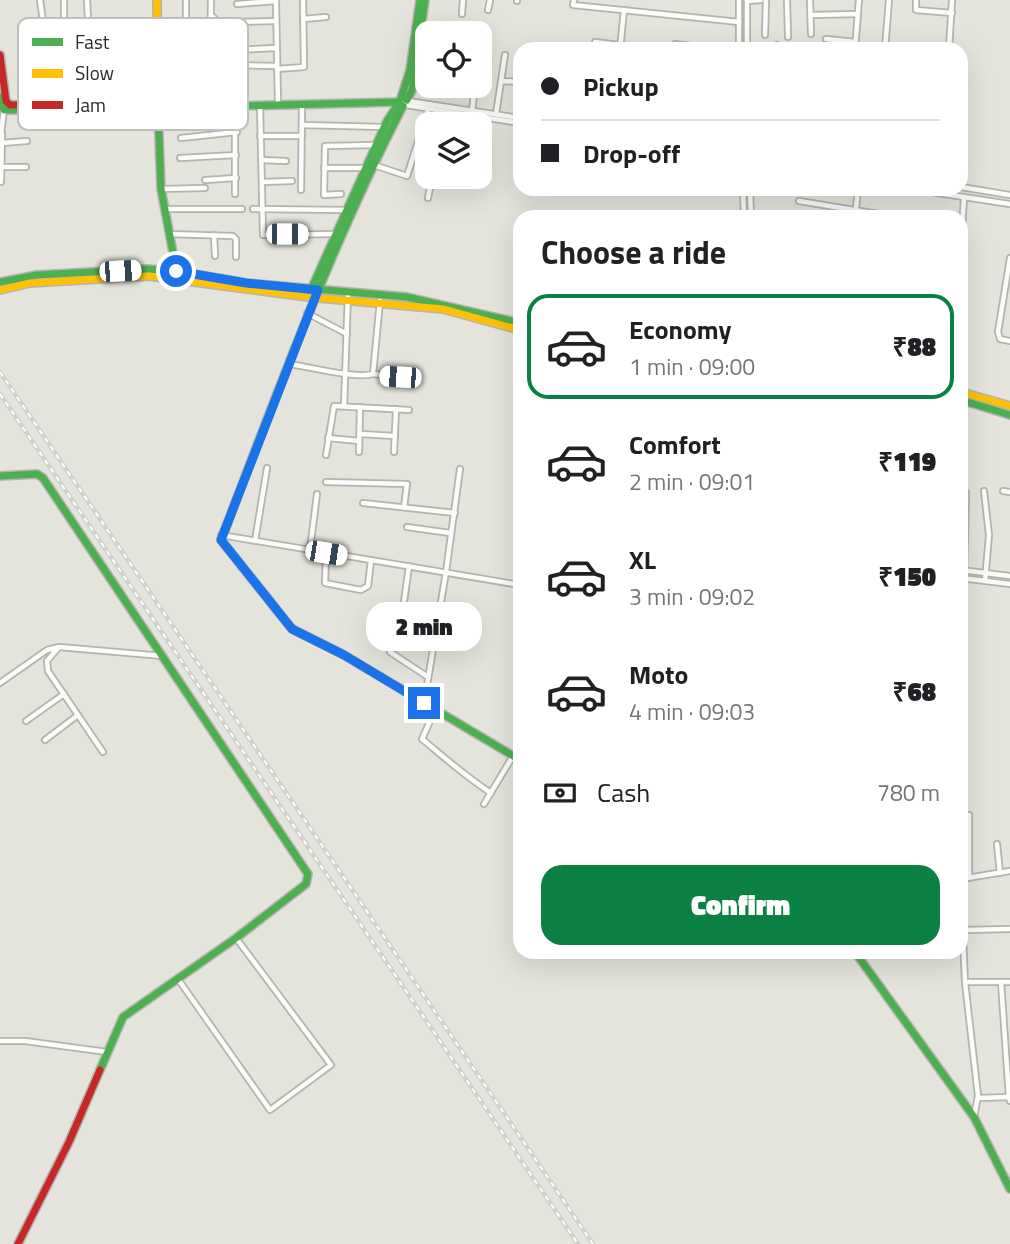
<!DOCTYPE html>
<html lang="en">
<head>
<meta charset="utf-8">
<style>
  body { margin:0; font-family:"Titillium Web",sans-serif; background:#f2f2f2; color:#202124; height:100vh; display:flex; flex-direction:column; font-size:26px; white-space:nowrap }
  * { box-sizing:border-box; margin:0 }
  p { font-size:23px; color:#757577 }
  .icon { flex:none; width:38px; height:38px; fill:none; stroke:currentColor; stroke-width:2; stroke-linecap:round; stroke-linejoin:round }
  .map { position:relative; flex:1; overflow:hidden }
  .panel { position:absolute; left:513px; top:210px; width:455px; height:749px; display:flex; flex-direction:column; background:#fff; border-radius:21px; box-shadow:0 7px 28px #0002 }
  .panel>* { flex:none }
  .banner { position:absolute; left:513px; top:42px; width:455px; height:154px; border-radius:21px; box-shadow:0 7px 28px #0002; display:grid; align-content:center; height:154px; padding:0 28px; background:#fff }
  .tools { position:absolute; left:415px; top:21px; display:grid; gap:14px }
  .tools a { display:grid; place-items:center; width:77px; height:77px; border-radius:14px; background:#fff; box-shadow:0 7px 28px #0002; font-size:35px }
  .end { position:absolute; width:32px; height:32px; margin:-16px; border:9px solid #1a73e8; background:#fff; box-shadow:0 0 0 4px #fff }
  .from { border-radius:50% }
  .bubble { position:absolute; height:49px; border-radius:21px; background:#fff; box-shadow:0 7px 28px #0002; font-size:23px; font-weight:800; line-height:49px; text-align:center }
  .car { position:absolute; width:21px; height:42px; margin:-21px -10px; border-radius:9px; box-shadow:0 0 5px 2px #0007; background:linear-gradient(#fff 24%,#345 0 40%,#fff 0 76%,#345 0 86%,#fff 0) }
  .banner b { display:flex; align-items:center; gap:24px; height:66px; font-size:26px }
  .banner b+b { border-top:2px solid #e0e0e0 }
  .banner i { width:18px; height:18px; background:#202124 }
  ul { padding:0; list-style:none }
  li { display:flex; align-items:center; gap:21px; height:105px; margin:0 14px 10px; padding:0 14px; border:4px solid transparent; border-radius:21px }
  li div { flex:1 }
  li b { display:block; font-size:26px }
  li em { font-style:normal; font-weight:800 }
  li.on { border-color:#0b8043 }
  li>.icon { width:63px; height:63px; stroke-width:1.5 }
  h2 { padding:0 28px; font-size:32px; line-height:84px }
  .pay { display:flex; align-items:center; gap:18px; height:77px; padding:0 28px; font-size:26px }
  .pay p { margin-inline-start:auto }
  .cta { display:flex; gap:14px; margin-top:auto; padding:14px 28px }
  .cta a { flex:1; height:80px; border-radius:21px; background:#0b8043; color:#fff; font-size:28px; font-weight:800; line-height:80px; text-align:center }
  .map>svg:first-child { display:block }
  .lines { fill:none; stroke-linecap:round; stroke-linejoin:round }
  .street-casing { stroke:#b4b4ae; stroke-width:8 }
  .fast-casing { stroke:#b4b4ae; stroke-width:10 }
  .slow-casing { stroke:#b4b4ae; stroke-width:10 }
  .jam-casing { stroke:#b4b4ae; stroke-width:10 }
  .street { stroke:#fbfbfa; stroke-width:4.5 }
  .fast { stroke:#4caf50; stroke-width:7 }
  .slow { stroke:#ffc107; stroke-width:7 }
  .jam { stroke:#c62828; stroke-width:7 }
  .rail-casing { stroke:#d0d0ce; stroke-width:4.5 }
  .rail { stroke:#fff; stroke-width:2; stroke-dasharray:5; stroke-linecap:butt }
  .route { stroke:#1a73e8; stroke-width:9 }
  .key { fill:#fff; stroke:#bfbfbd; stroke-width:2 }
  .key-label { font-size:19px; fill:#2a2a24 }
</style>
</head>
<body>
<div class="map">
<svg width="1010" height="1244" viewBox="0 0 1010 1244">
  <rect width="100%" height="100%" fill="#e4e4dc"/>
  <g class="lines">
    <defs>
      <g id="street">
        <polyline points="40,0 43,21 64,23 68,104"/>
        <polyline points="64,0 64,23"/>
        <polyline points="87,0 88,20 91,23 92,72 154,74"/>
        <polyline points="186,0 186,58"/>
        <polyline points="276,0 278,104"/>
        <polyline points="574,0 573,5 739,22"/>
        <polyline points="739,0 739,49"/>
        <polyline points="787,0 788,37"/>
        <polyline points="810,0 811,34"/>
        <polyline points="889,0 885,49 896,49"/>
        <polyline points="916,0 916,10 952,13"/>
        <polyline points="517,1 517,0"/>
        <polyline points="747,1 761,0"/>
        <polyline points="237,4 276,1"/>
        <polyline points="488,10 490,0"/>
        <polyline points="462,14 463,0"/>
        <polyline points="811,15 858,14"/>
        <polyline points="212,16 226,30"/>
        <polyline points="303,19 326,17"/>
        <polyline points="226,22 276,21"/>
        <polyline points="765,35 766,0"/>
        <polyline points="826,39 855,42"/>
        <polyline points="120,41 122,73"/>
        <polyline points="594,49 595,42 651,49"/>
        <polyline points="620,49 624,10"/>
        <polyline points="674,49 675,44 715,49"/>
        <polyline points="747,49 747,0"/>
        <polyline points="776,49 777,45"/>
        <polyline points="855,49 859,0"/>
        <polyline points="949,49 952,0"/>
        <polyline points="231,50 276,48"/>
        <polyline points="480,55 480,52"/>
        <polyline points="158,57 231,57"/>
        <polyline points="210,57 211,0"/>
        <polyline points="232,65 276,66"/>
        <polyline points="277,69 304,67 303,0"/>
        <polyline points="501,81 520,82"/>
        <polyline points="408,101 520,118"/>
        <polyline points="38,105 35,30 43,21"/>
        <polyline points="235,105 235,194"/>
        <polyline points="260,105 263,235 335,234"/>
        <polyline points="406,105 520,123"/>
        <polyline points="472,111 475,86"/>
        <polyline points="496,114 505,55"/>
        <polyline points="448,124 452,113"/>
        <polyline points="302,125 384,127"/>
        <polyline points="1,134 4,109"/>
        <polyline points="260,136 302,136"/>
        <polyline points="181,138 237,132"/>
        <polyline points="2,143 27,141"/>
        <polyline points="180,158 236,155"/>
        <polyline points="261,160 286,161"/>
        <polyline points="374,165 407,176 428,110"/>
        <polyline points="1,167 26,167"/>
        <polyline points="324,168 366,168"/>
        <polyline points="205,180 236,178"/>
        <polyline points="1,182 2,134"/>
        <polyline points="262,182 292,181"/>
        <polyline points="961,187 1010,195"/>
        <polyline points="161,189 205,188"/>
        <polyline points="743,189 744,217"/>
        <polyline points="750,189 751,217"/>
        <polyline points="911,189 1010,204"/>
        <polyline points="301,190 302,104"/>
        <polyline points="341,194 324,195 325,146 375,145"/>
        <polyline points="428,198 432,177"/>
        <polyline points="799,201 897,217"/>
        <polyline points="165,209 242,209"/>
        <polyline points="253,209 346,210"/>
        <polyline points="750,214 767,217"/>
        <polyline points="855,217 858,189"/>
        <polyline points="169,234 233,236 236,239 236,257"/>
        <polyline points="214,235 215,256"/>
        <polyline points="961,244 964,197"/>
        <polyline points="1010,258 998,332 1000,339 1010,341"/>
        <polyline points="380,301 373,374 400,377"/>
        <polyline points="307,313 347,334"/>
        <path d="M289,364C311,367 355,379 373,374"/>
        <polyline points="344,406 348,293"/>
        <polyline points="360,434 395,436"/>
        <polyline points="328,438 359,441"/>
        <polyline points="359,452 360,407"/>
        <polyline points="394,452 396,409"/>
        <polyline points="326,455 334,406 409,410"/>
        <polyline points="326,482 407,484 404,507"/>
        <polyline points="984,491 989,535 985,581"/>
        <polyline points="1003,491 1010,492"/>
        <polyline points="363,503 455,513"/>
        <polyline points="407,527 450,533"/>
        <polyline points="221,535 520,585"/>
        <polyline points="255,541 267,468"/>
        <polyline points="310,550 317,494"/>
        <polyline points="326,553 325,583 361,590 368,586 371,560"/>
        <polyline points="961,570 1010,576"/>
        <polyline points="961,578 1010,584"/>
        <polyline points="964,579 966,493"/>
        <polyline points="400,630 409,566"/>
        <polyline points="58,648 47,661 48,671 103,752"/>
        <polyline points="390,652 428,677"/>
        <polyline points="0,683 47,650 59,647 163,656"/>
        <polyline points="424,703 446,572 460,469"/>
        <path d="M435,710L422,739C445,758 466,777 491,793"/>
        <polyline points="26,721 64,694"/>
        <polyline points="45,740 78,715"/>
        <polyline points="484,804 513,756"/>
        <polyline points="969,815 969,878"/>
        <polyline points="997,844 1000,873"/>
        <polyline points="961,879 1010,871"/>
        <polyline points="961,890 965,982 978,1096 974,1117"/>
        <polyline points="963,930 1010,929"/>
        <polyline points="915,954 944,952"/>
        <polyline points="178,979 270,1110 331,1065 236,938"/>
        <polyline points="965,982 1010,982"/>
        <polyline points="1001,982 1009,1097"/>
        <polyline points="0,1041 25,1041 107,1052"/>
        <polyline points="978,1098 1009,1097 1010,1101"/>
      </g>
      <g id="fast">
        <polyline points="0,97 4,110 152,108"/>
        <polyline points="401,98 410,70 420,0"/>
        <polyline points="407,100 412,90 425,0"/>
        <path d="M403,106C331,246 277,393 221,540L292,629L344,655L520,760"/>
        <polyline points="159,108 399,102"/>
        <polyline points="158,109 161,189 177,274"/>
        <polyline points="0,282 37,275 147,269 176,271 246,283 407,297 520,323"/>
        <polyline points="310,292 387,121 399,103"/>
        <polyline points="961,400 1010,415"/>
        <polyline points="0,476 37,474 43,478 308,874 306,884 236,938 123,1017 100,1070"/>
        <polyline points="855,952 974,1117 1010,1189"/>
      </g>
      <g id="slow">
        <polyline points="157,0 158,101"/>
        <polyline points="0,290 30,283 149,276 308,297 443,309 520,330"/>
        <polyline points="961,392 1010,406"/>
      </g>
      <g id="jam">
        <polyline points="0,55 6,101 10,105 151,102"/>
        <polyline points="18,1244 69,1142 100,1070"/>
      </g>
    </defs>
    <use href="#street" class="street-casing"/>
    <use href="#fast" class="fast-casing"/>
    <use href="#slow" class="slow-casing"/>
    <use href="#jam" class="jam-casing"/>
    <use href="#street" class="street"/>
    <use href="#fast" class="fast"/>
    <use href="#slow" class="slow"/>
    <use href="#jam" class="jam"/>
    <defs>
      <g id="rail">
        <polyline points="0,372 593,1244"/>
        <polyline points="0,394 578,1244"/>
      </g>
    </defs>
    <use href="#rail" class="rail-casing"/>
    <use href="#rail" class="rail"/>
  </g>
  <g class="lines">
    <polyline class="route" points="176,271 246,283 318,290 221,540 292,629 344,655 424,703"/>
  </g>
  <rect x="18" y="18" width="230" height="112" rx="10" class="key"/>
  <rect x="32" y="38" width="31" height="8" fill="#4caf50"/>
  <rect x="32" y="69" width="31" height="9" fill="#ffc107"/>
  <rect x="32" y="101" width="31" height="8" fill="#c62828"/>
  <g class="key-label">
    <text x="75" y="49">Fast</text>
    <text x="75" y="80">Slow</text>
    <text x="75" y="112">Jam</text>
  </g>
</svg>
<div class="tools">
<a><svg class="icon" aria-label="locate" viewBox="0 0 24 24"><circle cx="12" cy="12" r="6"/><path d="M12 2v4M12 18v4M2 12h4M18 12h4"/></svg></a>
<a><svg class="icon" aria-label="layers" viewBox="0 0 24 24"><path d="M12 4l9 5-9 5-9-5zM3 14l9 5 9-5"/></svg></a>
</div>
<i class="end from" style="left:176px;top:271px"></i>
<i class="end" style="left:424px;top:703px"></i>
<div class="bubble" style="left:366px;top:602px;width:116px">2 min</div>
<i class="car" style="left:287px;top:234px;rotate:90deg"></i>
<i class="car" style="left:120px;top:271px;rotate:87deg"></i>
<i class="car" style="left:400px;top:377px;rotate:273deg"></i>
<i class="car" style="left:326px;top:553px;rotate:99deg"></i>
<div class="banner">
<b><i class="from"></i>Pickup</b>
<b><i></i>Drop-off</b>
</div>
<section class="panel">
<h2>Choose a ride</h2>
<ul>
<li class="on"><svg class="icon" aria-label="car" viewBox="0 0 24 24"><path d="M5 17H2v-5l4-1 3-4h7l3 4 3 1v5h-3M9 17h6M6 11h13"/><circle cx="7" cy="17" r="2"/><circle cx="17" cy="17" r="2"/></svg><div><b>Economy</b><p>1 min · 09:00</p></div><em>₹88</em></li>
<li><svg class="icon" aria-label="car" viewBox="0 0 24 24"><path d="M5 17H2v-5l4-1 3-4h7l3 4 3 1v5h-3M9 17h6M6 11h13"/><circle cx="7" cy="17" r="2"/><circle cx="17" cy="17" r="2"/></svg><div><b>Comfort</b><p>2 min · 09:01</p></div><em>₹119</em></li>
<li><svg class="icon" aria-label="car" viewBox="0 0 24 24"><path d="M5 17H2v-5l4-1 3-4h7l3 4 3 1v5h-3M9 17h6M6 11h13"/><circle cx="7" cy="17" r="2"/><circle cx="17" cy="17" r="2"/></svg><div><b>XL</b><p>3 min · 09:02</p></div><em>₹150</em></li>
<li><svg class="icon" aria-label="car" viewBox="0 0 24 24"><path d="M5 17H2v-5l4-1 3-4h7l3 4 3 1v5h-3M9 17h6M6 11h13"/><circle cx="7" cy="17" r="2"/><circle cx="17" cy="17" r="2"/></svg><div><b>Moto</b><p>4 min · 09:03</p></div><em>₹68</em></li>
</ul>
<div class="pay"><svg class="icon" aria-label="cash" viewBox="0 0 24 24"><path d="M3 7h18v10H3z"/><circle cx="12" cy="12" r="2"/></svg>Cash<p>780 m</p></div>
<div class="cta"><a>Confirm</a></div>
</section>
</div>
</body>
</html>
